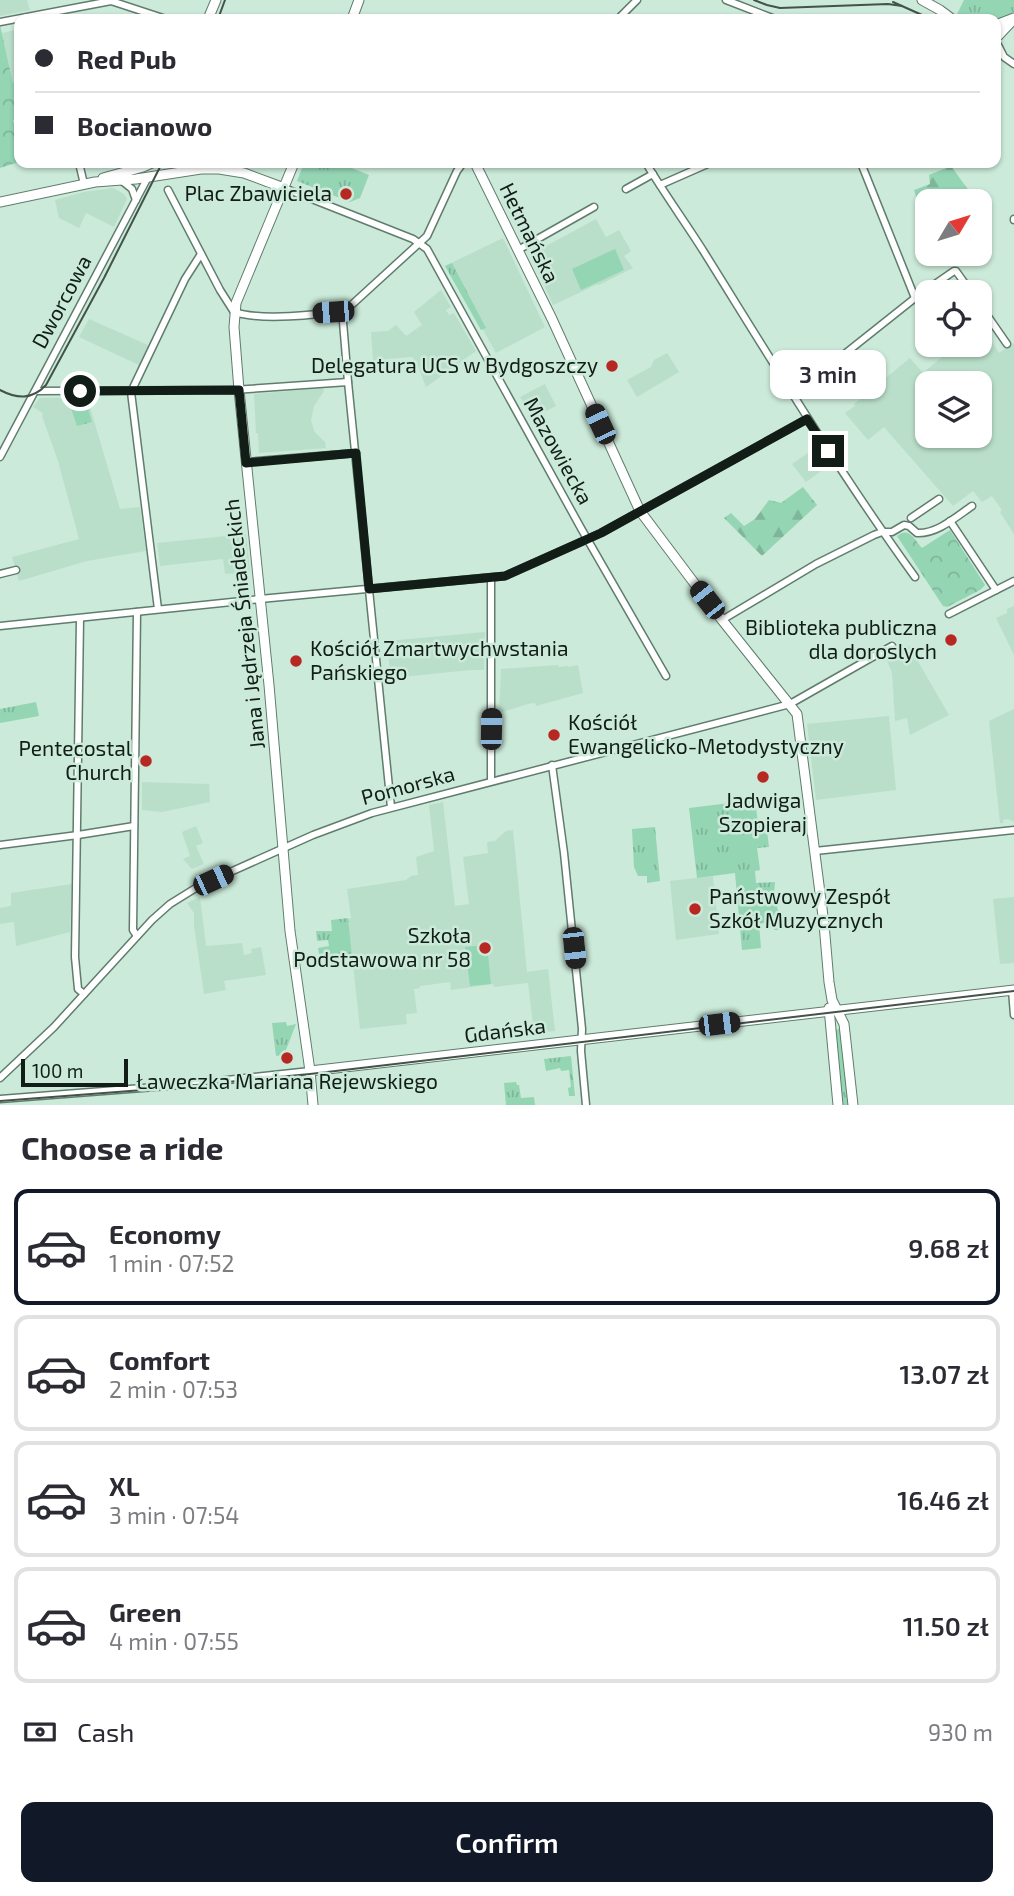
<!DOCTYPE html>
<html lang="en">
<head>
<meta charset="utf-8">
<style>
  body { margin:0; font-family:"Exo 2",sans-serif; background:#f7f7f7; color:#2b2b33; height:100vh; display:flex; flex-direction:column; font-size:26px; white-space:nowrap }
  * { box-sizing:border-box; margin:0 }
  p { font-size:23px; color:#7c7c81 }
  .icon { flex:none; width:38px; height:38px; fill:none; stroke:currentColor; stroke-width:2; stroke-linecap:round; stroke-linejoin:round }
  .map { position:relative; height:1105px; overflow:hidden }
  .sheet { display:flex; flex-direction:column; background:#fff; flex:1 }
  .sheet>* { flex:none }
  .hud { position:absolute; left:14px; top:14px; width:987px; height:154px; border-radius:14px; box-shadow:0 2px 5px #0004; display:grid; align-content:center; height:154px; padding:0 21px; background:#fff }
  .needle { width:46px; rotate:52deg }
  .buttons { position:absolute; left:915px; top:189px; display:grid; gap:14px }
  .buttons a { display:grid; place-items:center; width:77px; height:77px; border-radius:14px; background:#fff; box-shadow:0 2px 5px #0004; font-size:35px }
  .scale { position:absolute; left:21px; bottom:18px; width:107px; box-sizing:border-box; padding-left:7px; border:4px solid #121d17; border-top:0; font-size:19px; line-height:24px; white-space:nowrap; color:#121d17; -webkit-text-stroke:5px #cbead9; paint-order:stroke }
  .end { position:absolute; width:32px; height:32px; margin:-16px; border:9px solid #121d17; background:#fff; box-shadow:0 0 0 4px #fff }
  .from { border-radius:50% }
  .bubble { position:absolute; height:49px; border-radius:14px; background:#fff; box-shadow:0 2px 5px #0004; font-size:23px; font-weight:600; line-height:49px; text-align:center }
  .car { position:absolute; width:21px; height:42px; margin:-21px -10px; border-radius:9px; box-shadow:0 0 5px 2px #0007; background:linear-gradient(#222 24%,#8ab4d8 0 40%,#222 0 76%,#8ab4d8 0 86%,#222 0) }
  .hud b { display:flex; align-items:center; gap:24px; height:66px; font-size:26px }
  .hud b+b { border-top:2px solid #e1e1e2 }
  .hud i { width:18px; height:18px; background:#2b2b33 }
  ul { padding:0; list-style:none }
  li { display:flex; align-items:center; gap:21px; height:116px; margin:0 14px 10px; padding:0 7px; border:4px solid #e1e1e2; border-radius:14px }
  li div { flex:1 }
  li b { display:block; font-size:26px }
  li em { font-style:normal; font-weight:600 }
  li.on { border-color:#111827 }
  li>.icon { width:63px; height:63px; stroke-width:1.5 }
  h2 { padding:0 21px; font-size:32px; line-height:84px }
  .pay { display:flex; align-items:center; gap:18px; height:77px; padding:0 21px; font-size:26px }
  .pay p { margin-inline-start:auto }
  .primary-button { display:flex; gap:14px; margin-top:auto; padding:14px 21px }
  .primary-button a { flex:1; height:80px; border-radius:14px; background:#111827; color:#fff; font-size:28px; font-weight:600; line-height:80px; text-align:center }
  .map>svg:first-child { display:block }
  .built { fill:#b9dfca; fill-rule:evenodd }
  .grass { fill:url(#grass-tufts) }
  .forest { fill:url(#forest-firs) }
  .park { fill:url(#park-crowns) }
  .pitch { fill:#94d5b4 }
  .lines { fill:none; stroke-linecap:round; stroke-linejoin:round }
  .street-casing { stroke:#607c6d; stroke-width:9 }
  .secondary-casing { stroke:#607c6d; stroke-width:11 }
  .street { stroke:#fff; stroke-width:6 }
  .secondary { stroke:#fff; stroke-width:9 }
  .tram { stroke:#43534a; stroke-width:2 }
  .route { stroke:#121d17; stroke-width:9 }
  .poi-dot { fill:#b72822; stroke:#cbead9; stroke-width:2.5 }
  .labels { text-anchor:middle; stroke-width:5; stroke-linejoin:round; paint-order:stroke }
  .poi-label { font-size:21px; fill:#121d17; stroke:#cbead9; text-anchor:end }
  .street-label { font-size:21px; fill:#121d17; stroke:#cbead9 }
</style>
</head>
<body>
<div class="map">
<svg width="1014" height="1105" viewBox="0 0 1014 1105">
  <defs>
    <pattern id="grass-tufts" width="24" height="20" patternUnits="userSpaceOnUse" patternTransform="scale(1.75)"><rect width="24" height="20" fill="#94d5b4"/><path d="M3 7l-1-3M5 7V3M7 7l1-3M15 17l-1-3M17 17v-4M19 17l1-3" fill="none" stroke="#7fb69a"/></pattern>
    <pattern id="forest-firs" width="22" height="20" patternUnits="userSpaceOnUse" patternTransform="scale(1.75)"><rect width="22" height="20" fill="#94d5b4"/><path d="M5 1l3.5 6h-7zM16 11l3.5 6h-7z" fill="#7fb69a"/></pattern>
    <pattern id="park-crowns" width="20" height="18" patternUnits="userSpaceOnUse" patternTransform="scale(1.75)"><rect width="20" height="18" fill="#94d5b4"/><path d="M2 6a3 3 0 1 1 6 0M12 15a3 3 0 1 1 6 0" fill="none" stroke="#7fb69a"/></pattern>
  </defs>
  <rect width="100%" height="100%" fill="#cbead9"/>
  <g class="built">
    <polygon points="0,0 27,0 30,10 0,16"/>
    <polygon points="19,29 19,84 19,82 13,83 2,33"/>
    <polygon points="113,188 124,194 127,199 114,227 86,213 79,228 59,218 55,200 84,192"/>
    <polygon points="596,219 606,237 619,230 631,251 624,256 633,268 599,285 598,284 553,305 532,257 533,253"/>
    <polygon points="503,238 545,327 496,353 447,265"/>
    <polygon points="441,290 451,307 446,310 449,315 454,313 476,351 426,387 416,361 412,357 373,360 371,332 388,331 396,325 406,336 422,325 414,312"/>
    <polygon points="89,319 150,346 141,366 79,337"/>
    <path d="M982,326L999,353L1014,343V534L1000,512L1002,510L992,496L982,502L973,491L953,506L884,427L868,440L845,413L855,406L854,404L910,358L923,373L956,345H980V327ZM928,383H980V436H928Z"/>
    <polygon points="667,353 679,372 637,397 627,380 651,367 654,360"/>
    <polygon points="545,384 556,406 532,418 520,397"/>
    <polygon points="323,388 324,391 314,406 311,420 314,431 325,442 326,448 259,453 258,433 256,433 254,394"/>
    <polygon points="87,397 120,509 140,507 146,551 87,561 19,581 12,557 79,539 58,461 42,416 43,413 33,407 40,398"/>
    <polygon points="818,446 831,464 806,482 792,464"/>
    <polygon points="246,534 250,572 225,574 223,559 160,566 157,543"/>
    <polygon points="1014,606 1014,655 996,618 1007,613 1007,609"/>
    <polygon points="485,632 484,670 471,670 401,677 400,671 390,671 387,641"/>
    <polygon points="909,646 949,715 910,735 907,718 895,721 892,672 886,659"/>
    <polygon points="558,665 559,667 568,666 568,667 578,665 583,693 536,706 535,703 528,704 499,713 501,669"/>
    <polygon points="1014,709 1014,822 1008,819 1003,820 1003,823 1000,823 989,721"/>
    <polygon points="889,716 896,790 816,800 807,724"/>
    <polygon points="142,782 209,784 210,802 162,812 142,810"/>
    <polygon points="443,802 455,906 469,904 463,857 488,853 487,842 495,841 506,831 513,830 527,972 548,969 555,1031 534,1033 528,983 494,987 493,984 451,990 450,982 420,986 420,988 414,989 417,1013 406,1014 407,1024 360,1029 348,919 351,918 347,889 406,880 411,876 418,875 416,857 434,851 429,805"/>
    <polygon points="196,826 203,843 196,846 204,864 192,869 183,859 190,856 182,832"/>
    <polygon points="713,876 719,934 676,940 670,881"/>
    <polygon points="72,884 70,932 16,946 14,922 0,924 0,908 11,906 11,893"/>
    <polygon points="200,897 206,946 242,943 244,955 252,953 251,949 261,947 266,975 224,981 226,990 204,994 194,926 194,913 187,903"/>
    <polygon points="1014,897 1014,963 1000,964 993,899"/>
  </g>
  <g class="grass">
    <polygon points="964,0 1014,0 1014,12 996,20 983,18 968,19 957,14"/>
    <polygon points="304,163 308,163 310,167 326,163 339,163 369,175 360,198 350,202 297,181"/>
    <polygon points="452,263 486,328 481,330 445,266"/>
    <polygon points="36,702 39,716 0,723 0,709"/>
    <polygon points="755,800 758,823 766,822 769,847 757,848 760,870 755,871 756,883 775,882 774,895 783,930 774,930 772,922 759,924 761,948 742,950 735,873 697,878 689,808"/>
    <polygon points="655,827 660,881 647,883 647,876 638,876 634,867 632,829"/>
    <polygon points="348,918 352,955 328,958 327,953 319,954 318,948 329,946 328,940 317,941 316,931 332,931 331,920"/>
    <polygon points="286,1022 287,1026 296,1024 284,1055 276,1056 272,1023"/>
    <polygon points="840,1029 844,1047 850,1105 842,1105 834,1030"/>
    <polygon points="571,1056 575,1096 569,1096 568,1088 571,1087 569,1070 561,1071 560,1068 546,1071 544,1059"/>
    <polygon points="516,1082 517,1085 519,1085 521,1098 534,1097 535,1105 506,1105 504,1083"/>
  </g>
  <g class="forest">
    <polygon points="951,166 972,195 959,201 928,201 927,217 923,219 914,190 930,184 929,175"/>
    <polygon points="86,401 92,422 77,426 69,402"/>
    <polygon points="803,487 817,505 762,556 724,518 731,513 744,526 755,519 769,500 781,503"/>
  </g>
  <g class="park">
    <polygon points="0,25 13,83 19,82 19,118 13,120 19,143 19,162 0,168"/>
    <path d="M950,530L985,585L980,590L947,607L943,606L897,536C909,526 914,539 922,548Z"/>
  </g>
  <g class="pitch">
    <polygon points="615,249 624,270 581,290 572,269"/>
    <polygon points="487,945 491,984 470,986 465,947"/>
  </g>
  <g class="lines">
    <defs>
      <g id="street">
        <polyline points="726,0 775,19"/>
        <polyline points="618,19 637,0"/>
        <polyline points="0,22 111,1 166,19"/>
        <polyline points="998,45 1004,57 1014,64"/>
        <polyline points="79,163 84,184"/>
        <path d="M646,163C664,193 685,222 704,252C772,361 839,472 915,577"/>
        <polyline points="861,163 915,298"/>
        <polyline points="122,181 132,189 136,200"/>
        <polyline points="660,185 710,163"/>
        <polyline points="284,188 413,239 427,249 582,530 666,676"/>
        <polyline points="626,189 653,174"/>
        <path d="M168,190L220,290L234,312C262,321 317,315 346,310"/>
        <polyline points="1014,220 1014,219"/>
        <polyline points="518,250 594,207"/>
        <polyline points="980,305 1007,344"/>
        <polyline points="346,310 343,322 348,382 391,807"/>
        <polyline points="346,310 427,236 457,171 463,163"/>
        <polyline points="36,391 233,390 348,382"/>
        <polyline points="793,395 915,298 954,271 956,271 971,292"/>
        <polyline points="0,457 148,177"/>
        <polyline points="246,462 356,453"/>
        <polyline points="911,518 939,499"/>
        <polyline points="950,521 996,590"/>
        <polyline points="0,574 16,570"/>
        <polyline points="491,578 491,781"/>
        <polyline points="158,609 131,392 185,279 201,254"/>
        <polyline points="949,614 1014,581"/>
        <polyline points="80,619 75,957 78,989 84,994"/>
        <path d="M722,620L816,564L874,535L882,532H892L904,525L909,526L917,533C937,534 956,517 972,506"/>
        <polyline points="0,626 260,599 505,576 601,533 807,419"/>
        <polyline points="552,765 564,853 582,1029 581,1051 586,1105"/>
        <polyline points="0,845 78,835 134,826"/>
        <polyline points="815,851 1014,830"/>
        <polyline points="137,936 133,930 137,612"/>
        <polyline points="1012,990 1014,1015"/>
        <polyline points="0,1078 54,1027 152,920 170,904 199,886 313,835 372,813 790,704 892,646"/>
        <polyline points="0,1099 181,1085 310,1071"/>
      </g>
      <g id="secondary">
        <polyline points="922,0 940,10 952,19"/>
        <polyline points="208,19 216,0"/>
        <polyline points="352,19 359,0"/>
        <polyline points="996,25 1014,18"/>
        <polyline points="998,36 1014,19"/>
        <polyline points="294,163 236,303 234,327 239,390 269,685 290,931 310,1071 313,1105"/>
        <polyline points="475,163 552,319 640,511 722,620 797,714 824,924 829,982 832,1000 844,1024 853,1105"/>
        <polyline points="103,178 143,167 152,163"/>
        <polyline points="0,202 95,182 136,179 201,169 219,169 244,173 284,188"/>
        <polyline points="829,1008 838,1105"/>
        <polyline points="310,1071 1014,990"/>
      </g>
    </defs>
    <use href="#street" class="street-casing"/>
    <use href="#secondary" class="secondary-casing"/>
    <use href="#street" class="street"/>
    <use href="#secondary" class="secondary"/>
    <g class="tram">
      <polyline points="754,0 767,5 780,8 888,4 902,6"/>
      <polyline points="893,2 931,19"/>
      <polyline points="218,19 225,0"/>
      <path d="M0,390C17,399 32,400 46,385L104,278L162,163"/>
      <polyline points="0,1101 143,1090 310,1074 1014,991"/>
    </g>
  </g>
  <g class="lines">
    <polyline class="route" points="80,391 239,390 246,463 356,453 369,589 505,576 601,533 807,419 828,451"/>
  </g>
  <g class="poi-dot">
    <circle cx="346" cy="194" r="7"/>
    <circle cx="612" cy="366" r="7"/>
    <circle cx="951" cy="640" r="7"/>
    <circle cx="296" cy="661" r="7"/>
    <circle cx="554" cy="735" r="7"/>
    <circle cx="146" cy="761" r="7"/>
    <circle cx="763" cy="777" r="7"/>
    <circle cx="695" cy="909" r="7"/>
    <circle cx="485" cy="948" r="7"/>
    <circle cx="287" cy="1058" r="7"/>
  </g>
  <g class="labels">
    <g class="poi-label">
      <text x="332" y="201">Plac Zbawiciela</text>
      <text x="598" y="373">Delegatura UCS w Bydgoszczy</text>
      <text x="937" y="635">Biblioteka publiczna<tspan x="937" dy="24">dla doroslych</tspan></text>
      <text x="310" y="656" text-anchor="start">Kościół Zmartwychwstania<tspan x="310" dy="24">Pańskiego</tspan></text>
      <text x="568" y="730" text-anchor="start">Kościół<tspan x="568" dy="24">Ewangelicko-Metodystyczny</tspan></text>
      <text x="132" y="756">Pentecostal<tspan x="132" dy="24">Church</tspan></text>
      <text x="763" y="808" text-anchor="middle">Jadwiga<tspan x="763" dy="24">Szopieraj</tspan></text>
      <text x="709" y="904" text-anchor="start">Państwowy Zespół<tspan x="709" dy="24">Szkół Muzycznych</tspan></text>
      <text x="471" y="943">Szkoła<tspan x="471" dy="24">Podstawowa nr 58</tspan></text>
      <text x="287" y="1089" text-anchor="middle">Ławeczka Mariana Rejewskiego</text>
    </g>
    <g class="street-label">
      <text transform="translate(529 233) rotate(64)" y="7">Hetmańska</text>
      <text transform="translate(62 302) rotate(-62)" y="7">Dworcowa</text>
      <text transform="translate(558 451) rotate(61)" y="7">Mazowiecka</text>
      <text transform="translate(245 624) rotate(-96)" y="7">Jana i Jędrzeja Śniadeckich</text>
      <text transform="translate(408 786) rotate(-15)" y="7">Pomorska</text>
      <text transform="translate(505 1031) rotate(-7)" y="7">Gdańska</text>
    </g>
  </g>
</svg>
<div class="buttons">
<a><svg class="needle" viewBox="-14 -14 28 28"><path d="M0-13l5 13h-10z" fill="#e53935"/><path d="M0 13l5-13h-10z" fill="#7c7c81"/></svg></a>
<a><svg class="icon" aria-label="locate" viewBox="0 0 24 24"><circle cx="12" cy="12" r="6"/><path d="M12 2v4M12 18v4M2 12h4M18 12h4"/></svg></a>
<a><svg class="icon" aria-label="layers" viewBox="0 0 24 24"><path d="M12 4l9 5-9 5-9-5zM3 14l9 5 9-5"/></svg></a>
</div>
<div class="scale">100 m</div>
<i class="end from" style="left:80px;top:391px"></i>
<i class="end" style="left:828px;top:451px"></i>
<div class="bubble" style="left:770px;top:350px;width:116px">3 min</div>
<i class="car" style="left:333px;top:312px;rotate:266deg"></i>
<i class="car" style="left:600px;top:424px;rotate:335deg"></i>
<i class="car" style="left:707px;top:600px;rotate:322deg"></i>
<i class="car" style="left:491px;top:729px;rotate:1deg"></i>
<i class="car" style="left:213px;top:880px;rotate:65deg"></i>
<i class="car" style="left:574px;top:948px;rotate:174deg"></i>
<i class="car" style="left:719px;top:1024px;rotate:83deg"></i>
<div class="hud">
<b><i class="from"></i>Red Pub</b>
<b><i></i>Bocianowo</b>
</div>
</div>
<section class="sheet">
<h2>Choose a ride</h2>
<ul>
<li class="on"><svg class="icon" aria-label="car" viewBox="0 0 24 24"><path d="M5 17H2v-5l4-1 3-4h7l3 4 3 1v5h-3M9 17h6M6 11h13"/><circle cx="7" cy="17" r="2"/><circle cx="17" cy="17" r="2"/></svg><div><b>Economy</b><p>1 min · 07:52</p></div><em>9.68 zł</em></li>
<li><svg class="icon" aria-label="car" viewBox="0 0 24 24"><path d="M5 17H2v-5l4-1 3-4h7l3 4 3 1v5h-3M9 17h6M6 11h13"/><circle cx="7" cy="17" r="2"/><circle cx="17" cy="17" r="2"/></svg><div><b>Comfort</b><p>2 min · 07:53</p></div><em>13.07 zł</em></li>
<li><svg class="icon" aria-label="car" viewBox="0 0 24 24"><path d="M5 17H2v-5l4-1 3-4h7l3 4 3 1v5h-3M9 17h6M6 11h13"/><circle cx="7" cy="17" r="2"/><circle cx="17" cy="17" r="2"/></svg><div><b>XL</b><p>3 min · 07:54</p></div><em>16.46 zł</em></li>
<li><svg class="icon" aria-label="car" viewBox="0 0 24 24"><path d="M5 17H2v-5l4-1 3-4h7l3 4 3 1v5h-3M9 17h6M6 11h13"/><circle cx="7" cy="17" r="2"/><circle cx="17" cy="17" r="2"/></svg><div><b>Green</b><p>4 min · 07:55</p></div><em>11.50 zł</em></li>
</ul>
<div class="pay"><svg class="icon" aria-label="cash" viewBox="0 0 24 24"><path d="M3 7h18v10H3z"/><circle cx="12" cy="12" r="2"/></svg>Cash<p>930 m</p></div>
<div class="primary-button"><a>Confirm</a></div>
</section>
</body>
</html>
